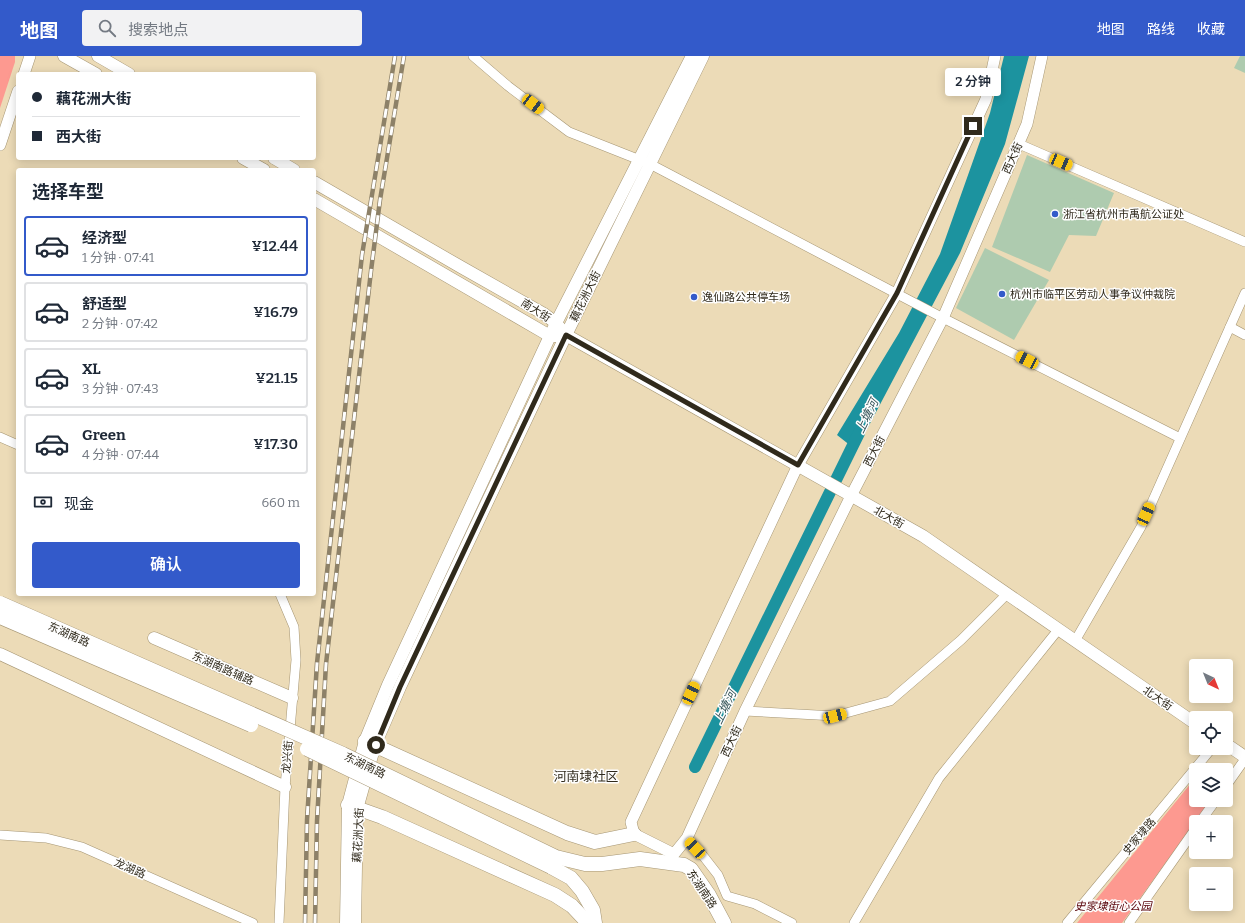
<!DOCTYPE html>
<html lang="zh">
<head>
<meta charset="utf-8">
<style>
  body { margin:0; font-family:Bitter,"Noto Sans SC",serif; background:#f2f2f3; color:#1f2937; height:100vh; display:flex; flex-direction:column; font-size:15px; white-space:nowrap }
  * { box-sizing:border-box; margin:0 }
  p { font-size:13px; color:#747a83 }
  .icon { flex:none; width:22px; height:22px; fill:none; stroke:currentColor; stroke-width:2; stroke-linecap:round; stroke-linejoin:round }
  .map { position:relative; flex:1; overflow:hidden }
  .drawer { position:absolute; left:16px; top:112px; width:300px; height:428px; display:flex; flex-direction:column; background:#fff; border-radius:4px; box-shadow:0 2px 10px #0003 }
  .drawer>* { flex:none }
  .guide { position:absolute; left:16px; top:16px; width:300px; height:88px; border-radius:4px; box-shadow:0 2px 10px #0003; display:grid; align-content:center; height:88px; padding:0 16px; background:#fff }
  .needle { width:26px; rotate:137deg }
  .fabs { position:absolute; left:1189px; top:603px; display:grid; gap:8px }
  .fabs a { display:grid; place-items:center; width:44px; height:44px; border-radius:4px; background:#fff; box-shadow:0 2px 10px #0003; font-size:20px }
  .end { position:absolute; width:18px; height:18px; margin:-9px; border:5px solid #302a1c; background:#fff; box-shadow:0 0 0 2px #fff }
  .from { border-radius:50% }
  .bubble { position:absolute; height:28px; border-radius:4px; background:#fff; box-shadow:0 2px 10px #0003; font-size:13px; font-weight:600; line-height:28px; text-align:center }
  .car { position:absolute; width:12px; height:24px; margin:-12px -6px; border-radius:5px; box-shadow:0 0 3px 1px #0007; background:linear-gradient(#f5c518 24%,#345 0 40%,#f5c518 0 76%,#345 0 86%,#f5c518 0) }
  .guide b { display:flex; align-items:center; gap:14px; height:38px; font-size:15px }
  .guide b+b { border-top:1px solid #e0e1e3 }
  .guide i { width:10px; height:10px; background:#1f2937 }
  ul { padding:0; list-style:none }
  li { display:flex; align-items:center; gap:12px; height:60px; margin:0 8px 6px; padding:0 8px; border:2px solid #e0e1e3; border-radius:4px }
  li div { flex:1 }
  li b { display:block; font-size:15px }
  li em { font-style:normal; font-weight:600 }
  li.current { border-color:#335aca }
  li>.icon { width:36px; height:36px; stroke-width:1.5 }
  h2 { padding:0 16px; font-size:18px; line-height:48px }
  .pay { display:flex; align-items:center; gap:10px; height:44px; padding:0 16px; font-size:15px }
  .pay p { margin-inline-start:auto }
  .button { display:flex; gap:8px; margin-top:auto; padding:8px 16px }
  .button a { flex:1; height:46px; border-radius:4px; background:#335aca; color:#fff; font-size:16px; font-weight:600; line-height:46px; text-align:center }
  header { display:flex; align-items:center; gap:24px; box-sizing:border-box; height:56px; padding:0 20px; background:#335aca; color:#fff }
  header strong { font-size:19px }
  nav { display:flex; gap:22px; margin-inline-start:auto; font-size:14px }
  .search { width:280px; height:36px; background:#f2f2f3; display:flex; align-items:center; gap:10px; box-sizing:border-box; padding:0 14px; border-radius:4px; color:#747a83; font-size:15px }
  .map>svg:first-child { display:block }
  .green { fill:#fd9990 }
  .water { fill:#1c939f }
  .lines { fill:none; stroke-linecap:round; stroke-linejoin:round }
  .canal { stroke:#1c939f; stroke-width:12 }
  .building { fill:#aecbaf }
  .minor-casing { stroke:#a69674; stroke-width:10 }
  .tertiary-casing { stroke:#a69674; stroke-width:12 }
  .secondary-casing { stroke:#a69674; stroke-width:13 }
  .primary-casing { stroke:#a69674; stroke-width:15 }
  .minor { stroke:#fff; stroke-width:9 }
  .tertiary { stroke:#fff; stroke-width:11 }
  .secondary { stroke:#fff; stroke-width:12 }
  .primary { stroke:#fff; stroke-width:14 }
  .rail-casing { stroke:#8d8168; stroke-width:4.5 }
  .rail { stroke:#fefefe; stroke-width:3; stroke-dasharray:9; stroke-linecap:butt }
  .primary-bridge-casing { stroke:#a69674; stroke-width:15; stroke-linecap:butt }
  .primary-bridge { stroke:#fff; stroke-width:14 }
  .route { stroke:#302a1c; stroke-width:5 }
  .poi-dot { fill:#335aca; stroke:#fefefe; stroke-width:1.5 }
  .labels { text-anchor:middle; stroke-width:3; stroke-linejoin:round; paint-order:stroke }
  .street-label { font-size:11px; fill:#302a1c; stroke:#fefefe }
  .poi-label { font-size:11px; fill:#302a1c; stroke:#fefefe; text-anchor:start }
  .park-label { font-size:11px; font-style:italic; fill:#570007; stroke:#fefefe }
  .water-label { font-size:12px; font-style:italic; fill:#355559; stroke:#fefefe }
  .quarter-label { font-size:13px; fill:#302a1c; stroke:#fefefe }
</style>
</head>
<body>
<header>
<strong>地图</strong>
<div class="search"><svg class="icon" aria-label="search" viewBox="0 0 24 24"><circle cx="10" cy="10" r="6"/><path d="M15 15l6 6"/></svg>搜索地点</div>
<nav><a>地图</a><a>路线</a><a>收藏</a></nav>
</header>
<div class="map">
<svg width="1245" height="867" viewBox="0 0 1245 867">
  <rect width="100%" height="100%" fill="#ecdbb7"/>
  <g class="green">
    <polygon points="0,0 15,0 15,6 0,52"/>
    <polygon points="1196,721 1196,744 1211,744 1122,867 1077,867"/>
  </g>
  <polygon class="water" points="1004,0 1029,0 1005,88 960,197 856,394 837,379 899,277 940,198 990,57"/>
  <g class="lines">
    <polyline class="canal" points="695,711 859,377"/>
  </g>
  <g class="building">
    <polygon points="1240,0 1245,0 1245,17 1234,12"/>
    <polygon points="1027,99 1114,137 1096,180 1069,179 1050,216 992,191"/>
    <polygon points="985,192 1049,224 1014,284 956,252"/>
  </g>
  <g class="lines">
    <defs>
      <g id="minor">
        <polyline points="473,0 508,30 569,76 650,108 943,262 1180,382"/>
        <polyline points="1019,88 1245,186"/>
        <polyline points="1230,271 1245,279"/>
        <polyline points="0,381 18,389"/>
        <polyline points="1075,585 1141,471 1245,237"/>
        <polyline points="745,655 835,660 890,645 961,584 1007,538"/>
        <polyline points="1226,730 1245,703"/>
        <polyline points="1200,766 1216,744"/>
        <polyline points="0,779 46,782 82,791 253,867"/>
        <polyline points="687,782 704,801 718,819 727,840 755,848 792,867"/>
        <polyline points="279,867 285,731 296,604 294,571 280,538"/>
        <polyline points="854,867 939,722 1058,574"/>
        <polyline points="1067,867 1212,692"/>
        <polyline points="1129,867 1196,772"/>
      </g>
      <g id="tertiary">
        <polyline points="995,0 986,43 897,237 798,409 631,766 634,778 674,798 687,782 745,655 851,440 943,262 1027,68 1042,0"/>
        <polyline points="24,18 30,0"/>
        <polyline points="0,89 18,35"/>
      </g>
      <g id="secondary">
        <polyline points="64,0 96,18"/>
        <polyline points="98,0 129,18"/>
        <polyline points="243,102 264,114"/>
        <polyline points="274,102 294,114"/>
        <polyline points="314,126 461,211 544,258 556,267 566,279 923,480 1196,668"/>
        <polyline points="314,143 550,280 558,280"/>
        <polyline points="154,582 292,642"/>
        <polyline points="0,598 285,731"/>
        <polyline points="1226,688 1245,701"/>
        <polyline points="346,867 348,749 365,685 388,629 556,267 692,0"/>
        <polyline points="355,867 357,753 375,689 400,631 566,279 703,0"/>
      </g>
      <g id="primary">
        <polyline points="365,685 567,777 595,786 634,778"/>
        <polyline points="348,749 382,761 555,839 572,850 588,867"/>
        <polyline points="556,801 585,808 602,808 640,803 684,809 691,813 709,839 724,867"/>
        <polyline points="551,811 571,822 582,835 593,854 595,867"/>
      </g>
    </defs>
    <use href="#minor" class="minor-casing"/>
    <use href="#tertiary" class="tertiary-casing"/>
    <use href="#secondary" class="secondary-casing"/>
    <use href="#primary" class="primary-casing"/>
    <use href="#minor" class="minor"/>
    <use href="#tertiary" class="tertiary"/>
    <use href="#secondary" class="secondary"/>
    <use href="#primary" class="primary"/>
    <defs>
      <g id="rail">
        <polyline points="305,867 307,764 317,607 362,199 395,0"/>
        <polyline points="315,867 317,765 326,608 371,215 380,144 404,0"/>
      </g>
    </defs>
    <use href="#rail" class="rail-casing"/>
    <use href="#rail" class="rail"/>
    <defs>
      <g id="primary-bridge">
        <polyline points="0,547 343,698 556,801"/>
        <polyline points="0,561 251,669"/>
        <polyline points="307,693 551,811"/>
      </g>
    </defs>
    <use href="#primary-bridge" class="primary-bridge-casing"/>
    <use href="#primary-bridge" class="primary-bridge"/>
  </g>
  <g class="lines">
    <polyline class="route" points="376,689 400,631 566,279 798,409 897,237 973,70"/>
  </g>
  <g class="poi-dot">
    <circle cx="1055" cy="158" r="4"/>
    <circle cx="1002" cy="238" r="4"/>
    <circle cx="694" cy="241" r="4"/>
  </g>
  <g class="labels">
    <g class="street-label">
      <text transform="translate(1012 102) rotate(-66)" y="4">西大街</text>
      <text transform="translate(585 240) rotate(-64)" y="4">藕花洲大街</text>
      <text transform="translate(536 254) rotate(32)" y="4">南大街</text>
      <text transform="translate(874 395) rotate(-63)" y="4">西大街</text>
      <text transform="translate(889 461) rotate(29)" y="4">北大街</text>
      <text transform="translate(69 578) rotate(24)" y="4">东湖南路</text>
      <text transform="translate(223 612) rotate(24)" y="4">东湖南路辅路</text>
      <text transform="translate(1158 642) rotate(34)" y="4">北大街</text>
      <text transform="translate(731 685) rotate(-65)" y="4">西大街</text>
      <text transform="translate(287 701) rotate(-85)" y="4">龙兴街</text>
      <text transform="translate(365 709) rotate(26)" y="4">东湖南路</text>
      <text transform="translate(358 779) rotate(-87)" y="4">藕花洲大街</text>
      <text transform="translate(1139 780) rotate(-50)" y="4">史家埭路</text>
      <text transform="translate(130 812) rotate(24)" y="4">龙湖路</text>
      <text transform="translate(702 833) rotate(56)" y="4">东湖南路</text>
    </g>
    <g class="poi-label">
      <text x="1063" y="162">浙江省杭州市禹航公证处</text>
      <text x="1010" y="242">杭州市临平区劳动人事争议仲裁院</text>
      <text x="702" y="245">逸仙路公共停车场</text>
    </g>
    <g class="park-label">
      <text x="1113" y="854">史家埭街心公园</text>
    </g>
    <g class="water-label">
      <text transform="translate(867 360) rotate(-64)" y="4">上塘河</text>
      <text transform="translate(725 651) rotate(-64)" y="4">上塘河</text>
    </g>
    <g class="quarter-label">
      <text x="586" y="725">河南埭社区</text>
    </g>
  </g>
</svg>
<div class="fabs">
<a><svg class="needle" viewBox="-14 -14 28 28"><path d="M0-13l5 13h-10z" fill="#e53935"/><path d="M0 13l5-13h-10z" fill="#747a83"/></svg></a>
<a><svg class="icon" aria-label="locate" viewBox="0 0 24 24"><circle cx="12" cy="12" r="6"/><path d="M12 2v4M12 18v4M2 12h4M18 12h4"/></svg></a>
<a><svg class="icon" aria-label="layers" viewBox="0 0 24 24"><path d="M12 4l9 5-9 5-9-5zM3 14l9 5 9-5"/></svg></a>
<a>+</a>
<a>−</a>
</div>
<i class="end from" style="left:376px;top:689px"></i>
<i class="end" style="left:973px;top:70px"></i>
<div class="bubble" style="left:945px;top:12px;width:56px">2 分钟</div>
<i class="car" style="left:533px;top:48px;rotate:127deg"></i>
<i class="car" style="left:1061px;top:106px;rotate:113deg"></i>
<i class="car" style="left:1027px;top:304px;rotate:297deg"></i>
<i class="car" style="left:1146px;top:458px;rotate:24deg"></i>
<i class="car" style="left:691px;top:637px;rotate:25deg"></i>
<i class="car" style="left:835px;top:660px;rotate:75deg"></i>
<i class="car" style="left:695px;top:792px;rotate:317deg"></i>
<div class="guide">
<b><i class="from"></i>藕花洲大街</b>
<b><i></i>西大街</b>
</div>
<section class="drawer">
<h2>选择车型</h2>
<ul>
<li class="current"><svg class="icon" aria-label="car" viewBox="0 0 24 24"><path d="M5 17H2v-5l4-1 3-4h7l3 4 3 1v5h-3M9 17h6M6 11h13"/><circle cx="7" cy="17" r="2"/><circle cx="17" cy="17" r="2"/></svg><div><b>经济型</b><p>1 分钟 · 07:41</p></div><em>¥12.44</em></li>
<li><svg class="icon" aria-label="car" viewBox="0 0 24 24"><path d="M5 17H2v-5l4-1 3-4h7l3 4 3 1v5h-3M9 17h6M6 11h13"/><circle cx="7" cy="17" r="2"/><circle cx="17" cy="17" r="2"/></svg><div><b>舒适型</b><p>2 分钟 · 07:42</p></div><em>¥16.79</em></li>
<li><svg class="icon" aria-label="car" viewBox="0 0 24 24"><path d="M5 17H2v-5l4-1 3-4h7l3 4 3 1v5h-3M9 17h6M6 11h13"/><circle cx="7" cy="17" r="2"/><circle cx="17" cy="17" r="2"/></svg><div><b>XL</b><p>3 分钟 · 07:43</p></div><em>¥21.15</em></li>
<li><svg class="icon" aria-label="car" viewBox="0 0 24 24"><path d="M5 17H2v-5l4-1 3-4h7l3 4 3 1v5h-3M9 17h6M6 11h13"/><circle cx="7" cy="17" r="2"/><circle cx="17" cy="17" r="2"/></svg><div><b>Green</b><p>4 分钟 · 07:44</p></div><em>¥17.30</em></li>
</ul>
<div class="pay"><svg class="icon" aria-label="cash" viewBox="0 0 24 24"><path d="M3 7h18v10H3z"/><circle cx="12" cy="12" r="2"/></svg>现金<p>660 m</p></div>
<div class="button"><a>确认</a></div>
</section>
</div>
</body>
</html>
